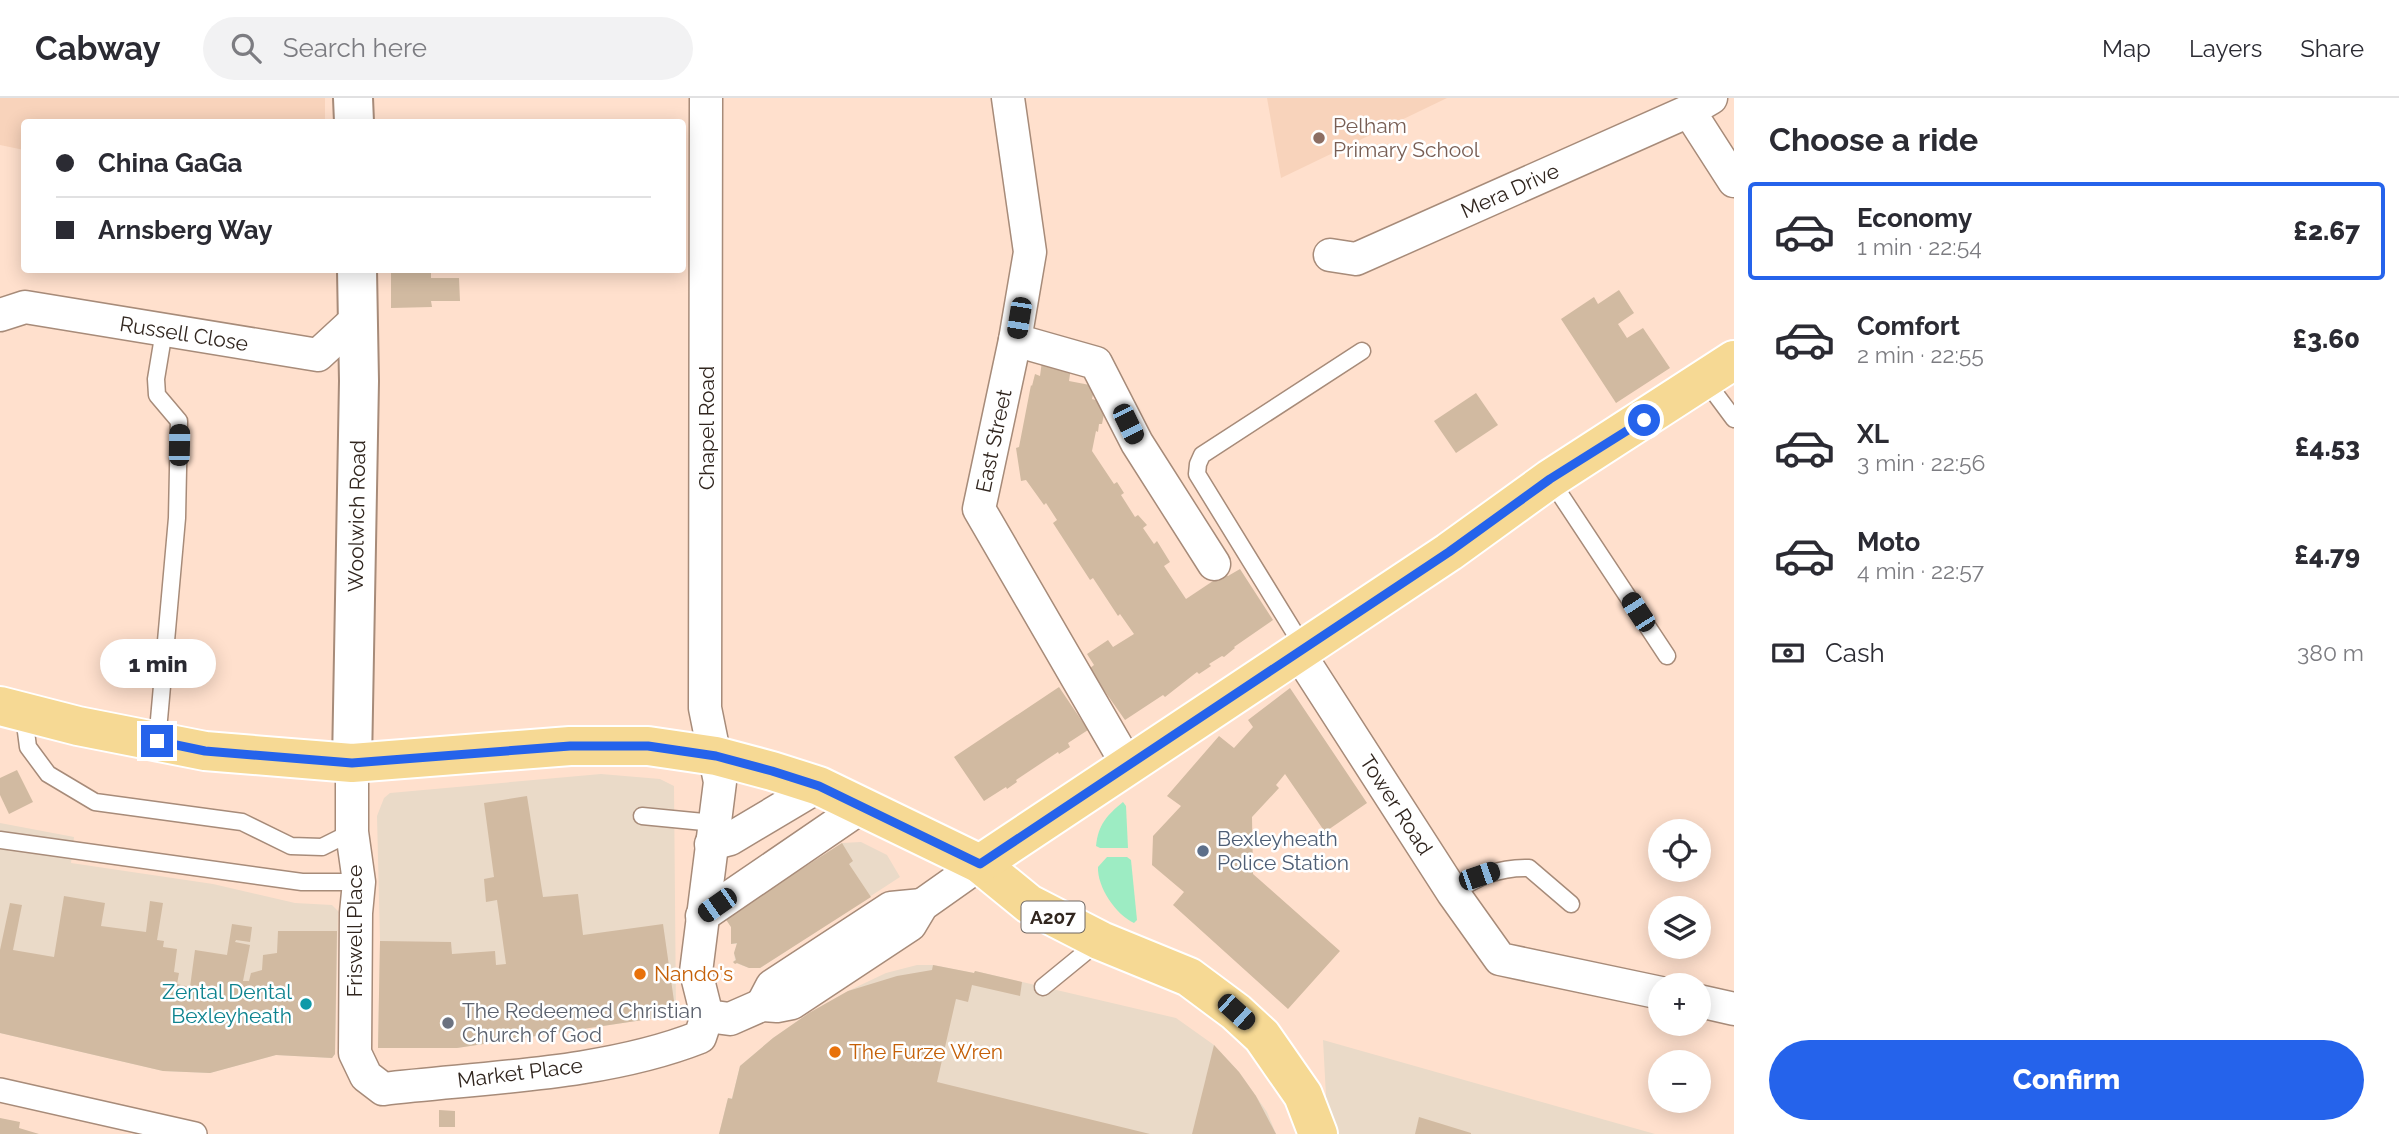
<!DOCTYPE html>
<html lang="en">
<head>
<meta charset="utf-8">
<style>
  body { margin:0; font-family:Raleway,sans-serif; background:#f2f2f3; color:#2b2b33; height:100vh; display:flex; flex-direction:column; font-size:26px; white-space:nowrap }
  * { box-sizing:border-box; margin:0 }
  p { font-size:23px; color:#7c7c81 }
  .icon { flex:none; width:38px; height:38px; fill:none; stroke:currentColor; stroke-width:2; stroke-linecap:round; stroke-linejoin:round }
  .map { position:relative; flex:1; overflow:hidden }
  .panel { display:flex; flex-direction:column; background:#fff; width:665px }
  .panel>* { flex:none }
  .hud { position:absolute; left:21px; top:21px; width:665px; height:154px; border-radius:7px; box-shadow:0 4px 18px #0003; display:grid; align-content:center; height:154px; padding:0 35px; background:#fff }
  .controls { position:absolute; left:1648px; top:721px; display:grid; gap:14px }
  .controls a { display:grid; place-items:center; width:63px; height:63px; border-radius:50%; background:#fff; box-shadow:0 4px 18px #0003; font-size:35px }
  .end { position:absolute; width:32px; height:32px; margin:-16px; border:9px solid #2563eb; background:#fff; box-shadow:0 0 0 4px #fff }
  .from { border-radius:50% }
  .bubble { position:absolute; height:49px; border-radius:24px; background:#fff; box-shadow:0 4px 18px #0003; font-size:23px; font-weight:800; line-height:49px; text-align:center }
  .car { position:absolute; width:21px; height:42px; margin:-21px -10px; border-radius:9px; box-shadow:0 0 5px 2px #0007; background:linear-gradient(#222 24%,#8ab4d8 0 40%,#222 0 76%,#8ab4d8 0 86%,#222 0) }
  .hud b { display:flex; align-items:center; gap:24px; height:66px; font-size:26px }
  .hud b+b { border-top:2px solid #e1e1e2 }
  .hud i { width:18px; height:18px; background:#2b2b33 }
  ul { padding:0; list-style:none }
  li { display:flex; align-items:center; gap:21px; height:98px; margin:0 14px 10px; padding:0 21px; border:4px solid transparent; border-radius:7px }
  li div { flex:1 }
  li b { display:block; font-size:26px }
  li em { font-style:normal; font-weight:800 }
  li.active { border-color:#2563eb }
  li>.icon { width:63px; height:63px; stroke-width:1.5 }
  h2 { padding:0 35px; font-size:32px; line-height:84px }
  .pay { display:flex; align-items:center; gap:18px; height:77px; padding:0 35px; font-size:26px }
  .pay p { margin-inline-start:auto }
  .primary-button { display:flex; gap:14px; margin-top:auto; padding:14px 35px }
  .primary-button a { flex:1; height:80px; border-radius:42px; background:#2563eb; color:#fff; font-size:28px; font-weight:800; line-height:80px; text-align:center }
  header { display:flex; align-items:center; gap:42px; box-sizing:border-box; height:98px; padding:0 35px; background:#fff; border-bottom:2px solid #e1e1e2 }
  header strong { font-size:33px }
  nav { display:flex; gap:38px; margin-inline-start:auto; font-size:24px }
  .search { width:490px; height:63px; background:#f2f2f3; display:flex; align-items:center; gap:18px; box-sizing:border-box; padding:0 24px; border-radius:38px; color:#7c7c81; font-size:26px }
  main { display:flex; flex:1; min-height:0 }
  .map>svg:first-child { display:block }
  .commercial { fill:#eadac8 }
  .built { fill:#f8d3bb }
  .green { fill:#9decc3 }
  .building { fill:#d1baa1 }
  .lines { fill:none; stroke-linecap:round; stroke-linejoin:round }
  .service-casing { stroke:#a78b79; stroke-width:19 }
  .pedestrian-casing { stroke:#a78b79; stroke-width:26 }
  .minor-casing { stroke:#a78b79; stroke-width:35 }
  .tertiary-casing { stroke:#a78b79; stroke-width:42 }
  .primary-casing { stroke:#fff; stroke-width:42 }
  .service { stroke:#fff; stroke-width:16 }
  .pedestrian { stroke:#fff; stroke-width:23 }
  .minor { stroke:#fff; stroke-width:32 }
  .tertiary { stroke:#fff; stroke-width:38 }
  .primary { stroke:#f6d994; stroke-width:38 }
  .route { stroke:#2563eb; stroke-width:9 }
  .education-dot { fill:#8d6e63; stroke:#fff; stroke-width:2.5 }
  .service-dot { fill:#5c6f8a; stroke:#fff; stroke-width:2.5 }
  .food-dot { fill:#e8710a; stroke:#fff; stroke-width:2.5 }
  .culture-dot { fill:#0f9aa8; stroke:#fff; stroke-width:2.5 }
  .worship-dot { fill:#6b7280; stroke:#fff; stroke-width:2.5 }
  .labels { text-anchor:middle; stroke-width:5; stroke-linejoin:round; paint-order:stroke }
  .shield { fill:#fff; stroke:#6f6762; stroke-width:2 }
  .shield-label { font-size:19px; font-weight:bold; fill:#31261f }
  .education-label { font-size:21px; fill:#785e54; stroke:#fff; text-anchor:start }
  .street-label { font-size:21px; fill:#31261f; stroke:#fff }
  .service-label { font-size:21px; fill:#4e5e75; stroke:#fff; text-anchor:start }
  .food-label { font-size:21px; fill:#c56008; stroke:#fff; text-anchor:start }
  .culture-label { font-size:21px; fill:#0d838f; stroke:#fff; text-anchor:end }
  .worship-label { font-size:21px; fill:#5b616d; stroke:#fff; text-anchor:start }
</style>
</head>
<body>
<header>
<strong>Cabway</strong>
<div class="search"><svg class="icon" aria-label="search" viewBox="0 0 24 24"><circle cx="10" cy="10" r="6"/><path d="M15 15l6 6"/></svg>Search here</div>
<nav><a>Map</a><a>Layers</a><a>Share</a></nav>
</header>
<main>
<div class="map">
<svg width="1734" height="1036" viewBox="0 0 1734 1036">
  <rect width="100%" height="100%" fill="#ffe0cd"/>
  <g class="commercial">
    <polygon points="601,676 660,681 674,688 676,917 457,950 378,950 380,843 377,718 384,700 390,695"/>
    <polygon points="0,725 74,739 71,765 213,786 295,805 332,807 338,813 335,956 332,960 276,957 210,975 163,973 0,935"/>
    <polygon points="861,744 887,757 900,779 760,870 749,870 733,864 735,862 734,855 737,846 731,846 731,829 725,820 842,745"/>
    <polygon points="917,867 933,867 974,875 975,873 1176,920 1214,947 1239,974 1267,1014 1276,1036 719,1036 728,1000 732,1000 740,968 773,940 809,915 848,893 886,875"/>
    <polygon points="1323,942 1655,1036 1328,1036"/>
  </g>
  <g class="built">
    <polygon points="0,0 325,0 325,24 24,24 24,52 0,47"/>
    <polygon points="1267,0 1447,0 1281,80"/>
  </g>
  <g class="green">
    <path d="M1123,704L1126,708L1128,750H1100L1096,748C1098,727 1107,717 1123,704Z"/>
    <path d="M1107,759H1127L1131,762L1137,822L1134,825C1116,817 1097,789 1098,769Z"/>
  </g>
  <g class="building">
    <polygon points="391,172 431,172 431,180 459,180 460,203 431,203 432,209 391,210"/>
    <polygon points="1619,192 1634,215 1618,226 1627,240 1643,230 1670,270 1616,305 1561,221 1594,199 1598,206"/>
    <polygon points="1042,263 1071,270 1069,283 1095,288 1092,301 1103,304 1102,311 1105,311 1102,326 1099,326 1098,334 1096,333 1092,353 1114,386 1117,384 1124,395 1121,397 1135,419 1138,417 1147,427 1143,430 1154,446 1157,443 1170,464 1164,468 1186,501 1225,475 1228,478 1240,471 1273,522 1234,549 1235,550 1224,559 1222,558 1209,566 1211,568 1199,576 1197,574 1165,599 1163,597 1125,622 1089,571 1094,567 1087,556 1108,542 1113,549 1134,536 1120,516 1118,518 1093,480 1090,482 1053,425 1057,422 1046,405 1044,407 1026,382 1021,383 1016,350 1019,349 1031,287 1032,288 1035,276 1040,278"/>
    <polygon points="1476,295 1498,327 1456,355 1434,323"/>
    <polygon points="1059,589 1088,632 1068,645 1070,649 1059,656 1058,654 1016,682 1017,684 1007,691 1006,689 984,703 954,659"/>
    <polygon points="1290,590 1367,705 1325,734 1285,676 1276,687 1279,690 1252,719 1253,776 1340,853 1288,911 1173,807 1184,794 1152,767 1153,738 1181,708 1167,698 1219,638 1234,650 1253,629 1248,622"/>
    <polygon points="17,672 33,704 9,716 0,697 0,680"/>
    <polygon points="527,698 543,799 578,796 583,837 663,826 676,917 457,950 378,950 380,843 451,844 452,856 495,853 496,867 506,866 497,802 486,804 484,781 494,779 484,705"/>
    <polygon points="842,745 853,763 849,766 871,799 760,870 749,870 737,865 735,866 733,864 736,862 734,855 737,845 731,846 731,829 725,820"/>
    <polygon points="64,798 105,805 101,828 146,834 150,803 163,805 157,842 164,843 163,849 177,851 174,874 179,875 177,886 190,889 195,852 227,857 232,826 252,829 250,844 236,842 235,844 250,847 243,883 249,883 251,875 262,872 263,857 277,855 278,833 337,833 335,956 332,960 276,957 210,975 163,973 0,935 0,852 10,805 22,807 13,852 54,859"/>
    <polygon points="933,867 974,875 975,873 1022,884 1020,898 972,887 968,904 956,901 937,984 1150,1036 719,1036 728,1000 732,1001 740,968 773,940 809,915 848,893 897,878 932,872"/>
    <polygon points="1214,947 1239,974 1256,998 1276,1036 1192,1036"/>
    <polygon points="439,1012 455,1013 455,1029 439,1029"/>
    <polygon points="1419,1019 1471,1035 1471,1036 1415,1036"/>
    <polygon points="0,1020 20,1024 19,1030 39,1036 0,1036"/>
  </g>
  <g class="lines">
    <defs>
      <g id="service">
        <polyline points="1705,282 1734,321"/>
        <polyline points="1550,381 1667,558"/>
        <polyline points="1304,550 1197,376 1198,366 1202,357 1362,253"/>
        <polyline points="19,615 25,626 28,649 48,676 95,704 242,724 291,748 322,749 352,734"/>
        <polyline points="157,644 177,420 179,323 157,297 156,281 164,233"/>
        <polyline points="642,718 714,725"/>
        <polyline points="0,742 302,784 359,784"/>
        <path d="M1453,795C1478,779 1498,769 1529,770L1571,806"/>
        <polyline points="1043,889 1098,844"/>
      </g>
      <polyline id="pedestrian" points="0,992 195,1036"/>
      <g id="minor">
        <polyline points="706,0 705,610 720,684 696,874 707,918"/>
        <polyline points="1008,0 1030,154 1015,242 979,411 1127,666"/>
        <polyline points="1711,0 1689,13 1734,83"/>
        <polyline points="1330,157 1356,161 1689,13"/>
        <polyline points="0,217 25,209 318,257 357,221"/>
        <polyline points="1015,242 1096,265 1137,345 1214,466"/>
        <polyline points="1298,554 1453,795 1500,861 1661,895"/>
        <path d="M352,665V734L359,784L356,815L355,955L366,978L383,991C485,979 604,977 700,939L707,918"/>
        <polyline points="711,746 730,741 819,688"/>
        <polyline points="702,818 863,708"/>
        <polyline points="1699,903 1734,911"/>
        <polyline points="762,907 772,888 891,810 922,807"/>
        <polyline points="707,918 730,921 762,907 777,908 792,905 910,827 922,807 980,766"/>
      </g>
      <g id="tertiary">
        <polyline points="353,0 354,24"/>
        <polyline points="352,665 359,283 357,172"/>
      </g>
      <g id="primary">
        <polyline points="0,608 78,628 205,653 352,665 570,648 648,648 716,658 772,673 819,688 980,766 1029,806 1101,843 1189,879 1236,914 1262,938 1303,997 1318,1036"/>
        <polyline points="980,766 1449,454 1550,381 1734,262"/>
      </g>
    </defs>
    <use href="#service" class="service-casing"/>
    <use href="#pedestrian" class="pedestrian-casing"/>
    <use href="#minor" class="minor-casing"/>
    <use href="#tertiary" class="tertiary-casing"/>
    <use href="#primary" class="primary-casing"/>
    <use href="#service" class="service"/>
    <use href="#pedestrian" class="pedestrian"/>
    <use href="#minor" class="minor"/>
    <use href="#tertiary" class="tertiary"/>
    <use href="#primary" class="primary"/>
  </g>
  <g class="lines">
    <polyline class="route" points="157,643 205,653 352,665 570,648 648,648 716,658 772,673 819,688 980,766 1449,454 1550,381 1644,322"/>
  </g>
  <circle class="education-dot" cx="1319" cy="40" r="7"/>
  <circle class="service-dot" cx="1203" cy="753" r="7"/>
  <g class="food-dot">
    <circle cx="640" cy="876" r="7"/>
    <circle cx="835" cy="954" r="7"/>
  </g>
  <circle class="culture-dot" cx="306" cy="906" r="7"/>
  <circle class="worship-dot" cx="448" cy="925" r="7"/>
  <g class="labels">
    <rect class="shield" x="1021.5" y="803.5" width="63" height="31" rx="5"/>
    <g class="shield-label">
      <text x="1053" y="826">A207</text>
    </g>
    <g class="education-label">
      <text x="1333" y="35">Pelham<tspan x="1333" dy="24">Primary School</tspan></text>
    </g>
    <g class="street-label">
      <text transform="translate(1510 93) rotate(-24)" y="7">Mera Drive</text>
      <text transform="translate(184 236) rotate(9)" y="7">Russell Close</text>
      <text transform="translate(707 330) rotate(-90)" y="7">Chapel Road</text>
      <text transform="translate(994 343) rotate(-78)" y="7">East Street</text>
      <text transform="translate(357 418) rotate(-89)" y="7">Woolwich Road</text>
      <text transform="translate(1396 707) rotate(57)" y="7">Tower Road</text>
      <text transform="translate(355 833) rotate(-90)" y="7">Friswell Place</text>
      <text transform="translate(520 975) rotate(-7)" y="7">Market Place</text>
    </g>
    <g class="service-label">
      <text x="1217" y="748">Bexleyheath<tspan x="1217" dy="24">Police Station</tspan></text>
    </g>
    <g class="food-label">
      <text x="654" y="883">Nando's</text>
      <text x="849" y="961">The Furze Wren</text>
    </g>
    <g class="culture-label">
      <text x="292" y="901">Zental Dental<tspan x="292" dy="24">Bexleyheath</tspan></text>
    </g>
    <g class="worship-label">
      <text x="462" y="920">The Redeemed Christian<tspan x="462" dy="24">Church of God</tspan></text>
    </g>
  </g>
</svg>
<div class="controls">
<a><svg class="icon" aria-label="locate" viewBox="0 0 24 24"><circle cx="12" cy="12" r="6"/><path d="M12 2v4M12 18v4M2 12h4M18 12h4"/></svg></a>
<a><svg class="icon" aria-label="layers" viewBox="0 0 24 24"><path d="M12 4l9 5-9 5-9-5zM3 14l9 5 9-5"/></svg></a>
<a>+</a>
<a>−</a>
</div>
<i class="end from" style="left:1644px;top:322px"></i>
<i class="end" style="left:157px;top:643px"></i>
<div class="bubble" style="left:100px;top:541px;width:116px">1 min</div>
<i class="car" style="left:1019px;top:220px;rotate:189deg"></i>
<i class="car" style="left:1128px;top:326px;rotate:154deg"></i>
<i class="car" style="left:179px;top:347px;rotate:1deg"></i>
<i class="car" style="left:1638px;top:514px;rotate:327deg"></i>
<i class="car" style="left:1479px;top:778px;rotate:71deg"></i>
<i class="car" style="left:717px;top:807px;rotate:235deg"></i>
<i class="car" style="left:1236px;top:914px;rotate:132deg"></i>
<div class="hud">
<b><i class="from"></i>China GaGa</b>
<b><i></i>Arnsberg Way</b>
</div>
</div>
<section class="panel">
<h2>Choose a ride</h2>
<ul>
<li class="active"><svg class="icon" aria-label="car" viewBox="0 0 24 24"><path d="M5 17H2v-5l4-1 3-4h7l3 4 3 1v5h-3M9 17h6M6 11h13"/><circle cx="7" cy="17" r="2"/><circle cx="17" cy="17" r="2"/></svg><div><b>Economy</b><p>1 min · 22:54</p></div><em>£2.67</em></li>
<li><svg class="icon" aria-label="car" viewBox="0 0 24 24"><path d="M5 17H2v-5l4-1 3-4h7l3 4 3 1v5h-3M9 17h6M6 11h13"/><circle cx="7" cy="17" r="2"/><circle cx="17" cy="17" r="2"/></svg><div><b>Comfort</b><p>2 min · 22:55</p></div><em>£3.60</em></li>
<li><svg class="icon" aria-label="car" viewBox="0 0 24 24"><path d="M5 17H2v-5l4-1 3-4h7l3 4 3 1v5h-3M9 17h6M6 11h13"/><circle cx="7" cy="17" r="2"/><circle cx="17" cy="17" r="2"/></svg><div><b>XL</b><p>3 min · 22:56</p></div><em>£4.53</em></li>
<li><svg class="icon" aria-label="car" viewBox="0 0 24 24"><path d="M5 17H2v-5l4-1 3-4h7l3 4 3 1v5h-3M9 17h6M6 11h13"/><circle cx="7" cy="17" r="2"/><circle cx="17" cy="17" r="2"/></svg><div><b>Moto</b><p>4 min · 22:57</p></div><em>£4.79</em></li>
</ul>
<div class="pay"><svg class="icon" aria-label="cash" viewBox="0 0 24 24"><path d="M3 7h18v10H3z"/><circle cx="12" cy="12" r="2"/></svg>Cash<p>380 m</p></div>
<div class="primary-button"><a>Confirm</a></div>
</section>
</main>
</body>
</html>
